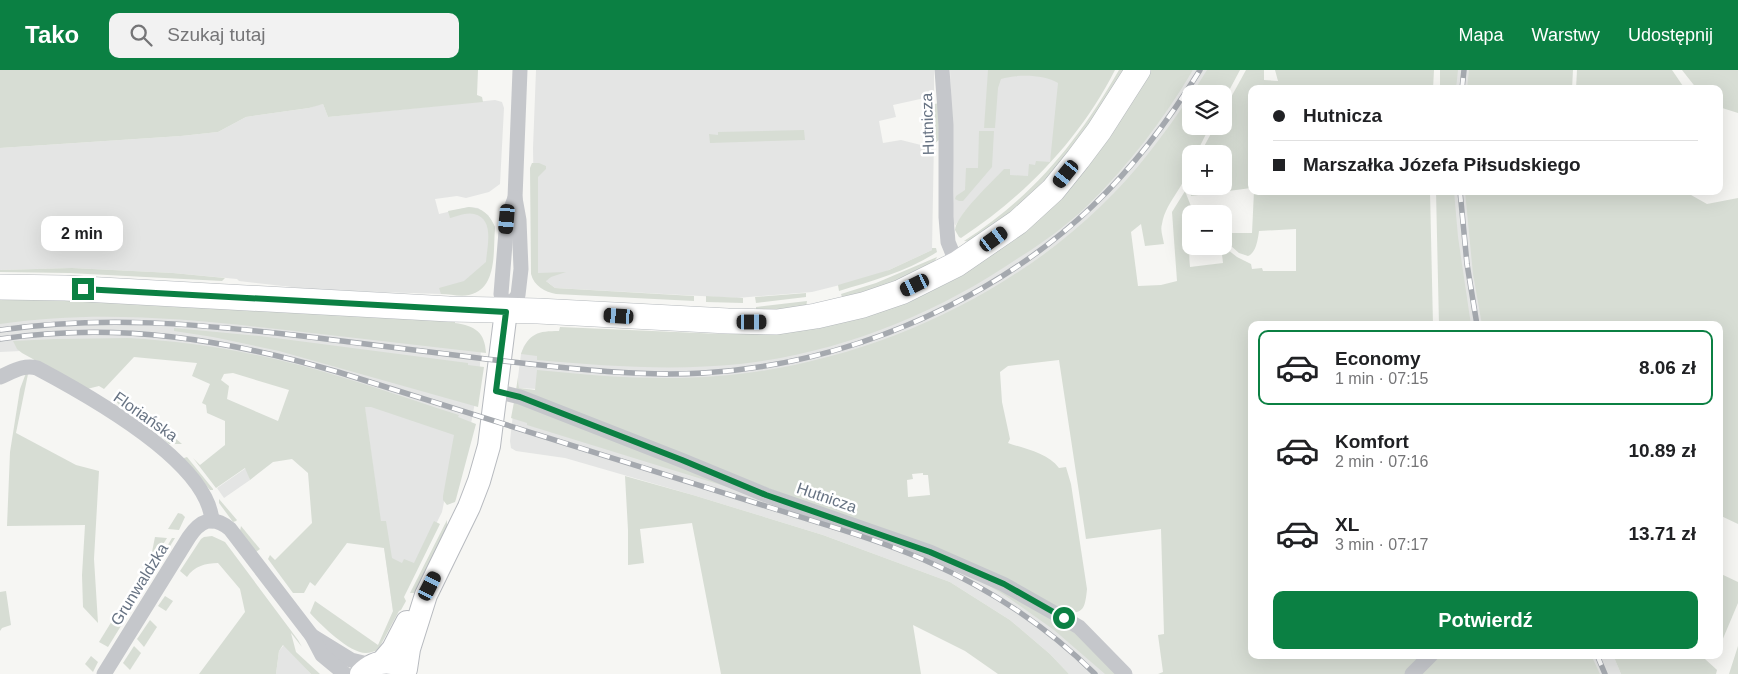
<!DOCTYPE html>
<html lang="pl">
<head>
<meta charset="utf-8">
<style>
  body { margin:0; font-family:Arial,sans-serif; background:#f2f2f2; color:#202124; height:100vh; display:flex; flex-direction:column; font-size:19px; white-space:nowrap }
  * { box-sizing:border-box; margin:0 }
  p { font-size:16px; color:#757577 }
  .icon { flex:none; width:28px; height:28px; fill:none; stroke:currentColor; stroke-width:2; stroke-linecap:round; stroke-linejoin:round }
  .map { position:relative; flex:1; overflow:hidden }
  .drawer { position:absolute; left:1248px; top:251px; width:475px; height:338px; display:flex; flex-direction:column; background:#fff; border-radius:10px; box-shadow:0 5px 20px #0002 }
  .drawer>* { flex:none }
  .top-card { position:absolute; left:1248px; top:15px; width:475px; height:110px; border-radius:10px; box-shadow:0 5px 20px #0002; display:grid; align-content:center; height:110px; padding:0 25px; background:#fff }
  .buttons { position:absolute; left:1182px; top:15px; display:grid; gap:10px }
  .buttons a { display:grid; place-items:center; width:50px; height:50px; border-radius:10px; background:#fff; box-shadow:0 5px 20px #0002; font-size:25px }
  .end { position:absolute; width:22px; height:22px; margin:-11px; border:6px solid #0b8043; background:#fff; box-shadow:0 0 0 2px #fff }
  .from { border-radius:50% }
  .bubble { position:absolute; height:35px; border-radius:10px; background:#fff; box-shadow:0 5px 20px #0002; font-size:16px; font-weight:700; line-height:35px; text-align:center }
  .car { position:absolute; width:15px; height:30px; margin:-15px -8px; border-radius:6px; box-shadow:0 0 4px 1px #0007; background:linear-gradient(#222 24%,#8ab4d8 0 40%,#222 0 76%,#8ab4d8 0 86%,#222 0) }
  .top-card b { display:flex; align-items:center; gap:18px; height:48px; font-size:19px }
  .top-card b+b { border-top:1px solid #e0e0e0 }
  .top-card i { width:12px; height:12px; background:#202124 }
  ul { padding:9px 0 0; list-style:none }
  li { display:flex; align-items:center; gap:15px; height:75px; margin:0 10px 8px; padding:0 15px; border:2px solid transparent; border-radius:10px }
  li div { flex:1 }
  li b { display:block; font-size:19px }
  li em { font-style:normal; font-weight:700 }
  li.on { border-color:#0b8043 }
  li>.icon { width:45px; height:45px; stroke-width:1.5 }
  .cta { display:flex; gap:10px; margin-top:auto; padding:10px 25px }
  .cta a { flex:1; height:58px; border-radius:10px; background:#0b8043; color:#fff; font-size:20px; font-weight:700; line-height:58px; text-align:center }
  header { display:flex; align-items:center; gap:30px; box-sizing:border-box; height:70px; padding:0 25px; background:#0b8043; color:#fff }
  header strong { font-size:24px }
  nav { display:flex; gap:28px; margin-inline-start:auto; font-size:18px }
  .search { width:350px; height:45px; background:#f2f2f2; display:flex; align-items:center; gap:12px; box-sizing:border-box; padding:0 18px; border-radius:10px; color:#757577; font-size:19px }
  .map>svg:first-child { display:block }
  .built { fill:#e4e5e4 }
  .green { fill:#d7ddd4; fill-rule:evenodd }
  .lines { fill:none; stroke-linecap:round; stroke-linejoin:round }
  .secondary-casing { stroke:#b7babf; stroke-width:24 }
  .primary-casing { stroke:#b5b9bd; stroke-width:26 }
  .street { stroke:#c5c7cb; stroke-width:15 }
  .secondary { stroke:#fff; stroke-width:22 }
  .primary { stroke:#fff; stroke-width:25 }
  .rail-casing { stroke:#a5a9af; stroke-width:5.5 }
  .rail { stroke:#fff; stroke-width:4; stroke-dasharray:11; stroke-linecap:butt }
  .route { stroke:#0b8043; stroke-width:6 }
  .labels { text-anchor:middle; stroke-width:5; stroke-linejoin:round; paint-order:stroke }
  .street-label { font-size:16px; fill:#677383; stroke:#fff }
</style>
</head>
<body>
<header>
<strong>Tako</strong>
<div class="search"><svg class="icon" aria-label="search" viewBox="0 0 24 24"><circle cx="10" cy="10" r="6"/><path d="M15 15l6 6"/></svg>Szukaj tutaj</div>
<nav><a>Mapa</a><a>Warstwy</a><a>Udostępnij</a></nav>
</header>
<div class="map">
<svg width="1738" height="604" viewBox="0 0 1738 604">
  <rect width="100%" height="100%" fill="#f6f6f3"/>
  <g class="built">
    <polygon points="536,0 934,0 934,26 893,35 896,47 879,51 883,73 901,70 925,76 934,69 932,180 876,206 812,222 737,228 555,218 535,202 533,78"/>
    <polygon points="950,0 1068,0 1050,92 1030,112 965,141 955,156 952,147 954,121"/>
    <polygon points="1193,0 1216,0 1202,24 1191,24 1191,40 1141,111 951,254 725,322 664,326 519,318 518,307 521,284 524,276 528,271 820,266 1154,56"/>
    <polygon points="1455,0 1473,0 1472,19 1454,19"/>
    <polygon points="495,30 502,32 504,38 500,114 489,122 466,128 457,126 435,129 439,144 469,137 478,138 488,145 495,157 490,202 441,223 441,224 318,220 239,211 237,209 173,203 72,198 0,200 0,78 181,66 218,62 246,47 309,38 317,35 323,34 328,47"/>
    <polygon points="1450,121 1469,121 1488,255 1468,255"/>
    <polygon points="135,243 481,278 479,311 470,359 364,327 124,276 0,282 0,252 21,249"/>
    <polygon points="364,333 458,364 442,442 393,541"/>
    <polygon points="513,344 835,450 1019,528 1113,604 1069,604 1050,584 1010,550 950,512 823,465 693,425 565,388 516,381 511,378 510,371"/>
    <polygon points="246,398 250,410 224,428 217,418"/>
    <polygon points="284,575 311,604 276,604 279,581"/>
    <polygon points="1581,585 1613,585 1621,604 1589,604"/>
  </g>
  <g class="green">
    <polygon points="0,0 478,0 477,25 482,27 483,32 328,47 323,34 309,38 246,47 218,62 181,66 0,78"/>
    <path d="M988,0H1115C1080,69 1025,126 961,168L959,167L955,160C956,145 993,111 1004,99H1010V105L1028,106L1029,94L1035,95L1036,91L1050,92L1058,13C1044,4 1017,4 1001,9L998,18L995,58H984Z"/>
    <path d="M1119,0H1126L1067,87L1026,131L971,172L964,171C1035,125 1078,71 1119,0Z"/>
    <path d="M1149,0H1193C1164,49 1128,96 1087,136C1067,155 1044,172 1020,187C937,244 840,283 740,294C672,301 604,296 537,290V286L521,284C529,263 538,261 559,261L560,257L722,264L762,263L952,209Z"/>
    <polygon points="1207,0 1240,0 1224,30 1224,24 1192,24"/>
    <polygon points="1246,0 1264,0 1264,10 1278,11 1275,0 1434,0 1433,19 1251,19 1251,118 1191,126 1189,112 1191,103 1191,116 1224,116 1224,84 1200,84 1215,56 1224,56 1224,40"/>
    <polygon points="1440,0 1458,0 1456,19 1440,19"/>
    <polygon points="1469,0 1573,0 1572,19 1467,19"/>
    <polygon points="1577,0 1672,0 1685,19 1576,19"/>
    <polygon points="1682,0 1738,0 1738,43 1719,37 1719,19 1697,19"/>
    <path d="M1191,25V56H1210L1196,84H1191C1191,113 1166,129 1162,154C1160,160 1163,167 1164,174L1145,176L1141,154L1131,162L1138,216L1161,215L1177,211L1172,142L1185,121L1194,144H1191C1191,162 1188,179 1190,197L1223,193L1221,176H1223L1237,187L1251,194L1252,199L1262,198L1263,201H1296V159L1259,161C1258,169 1256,183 1248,186L1239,183L1224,170V163H1252L1254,121H1430L1433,255H1251V585H1426L1407,604H1158L1163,602L1158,565L1164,564L1161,459L1086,469L1059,290L1008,296L1000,302L1002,332L1010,369L1008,373C1025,379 1048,383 1059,398L1066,397L1071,414L1087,519C1085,540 1083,545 1061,542L840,446L516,320L518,307L519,318L535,320L537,300C598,306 658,311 718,306C858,295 1000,233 1101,136C1136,103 1164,64 1191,25ZM923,403V405H928L930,425L908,427L907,410L913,409L912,404Z"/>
    <polygon points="940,33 940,69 934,74 934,34"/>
    <polygon points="804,60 805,70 710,73 709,64 718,65 718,62"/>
    <polygon points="979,61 994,61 992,97 963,131 959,131 955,129 956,126 965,120 966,98 978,98"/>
    <path d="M532,93H539L546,96V99L538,107V203L566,202L551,207L546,211L555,218L694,226V231L556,224C545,222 534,216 531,204L530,98Z"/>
    <polygon points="1436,121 1454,121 1458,167 1471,255 1439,255"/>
    <polygon points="1465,121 1684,121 1707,134 1738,128 1738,127 1738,454 1719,445 1719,255 1482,255 1473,204"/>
    <path d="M469,137C483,138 490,145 495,157C493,180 498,219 469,225C460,227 450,224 441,224L439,218L464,211L486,192C487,176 495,149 474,144C467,142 457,146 450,148L448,141Z"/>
    <path d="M932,178H936L937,182C908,201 872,211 839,221L838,215L889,200L932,180Z"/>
    <path d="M937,187C932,203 861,224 843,230L841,224L876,213Z"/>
    <polygon points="72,198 173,203 225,208 222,211 69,203 0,202 0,200"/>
    <polygon points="806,223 806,227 756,233 755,227"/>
    <polygon points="706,226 743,228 743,233 706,232"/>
    <path d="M31,227L455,251V253C475,256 485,262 486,283C419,275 353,268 286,260C189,249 97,240 0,254V228Z"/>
    <polygon points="807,231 806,237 783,240 756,240 756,237"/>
    <polygon points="174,258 260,266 468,293 468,295 484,297 478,337 279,281 213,267 174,261"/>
    <path d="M128,268C181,271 235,279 287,292C345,306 402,327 459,345L458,347L476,354L456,429L455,432L447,435L443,430V426L454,365L371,337H365L381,451H386L392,488L402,493L404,489L414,493L434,451L440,454L404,527L406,531L401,540L399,541L378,580C374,581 370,583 366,583C349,583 321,555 310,543L315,531L378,575L393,541L384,478L347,473L315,516L310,512L304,523H293L268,489L270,485L275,490L312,453L308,403L292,389L273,392L250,410L245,398L216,418L193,388L200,395L225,375V351L207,343L206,335L202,333L210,314L192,306L197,293L134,287L104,319L99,316L87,319L22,283L17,279L13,271L55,269ZM233,303L289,320L278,351L227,329L229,316L221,310L224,304Z"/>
    <polygon points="26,303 28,304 16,363 76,395 99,401 94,489 98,553 83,537 82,505 85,455 7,456 10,382 20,319"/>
    <polygon points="115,326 156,352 182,374 169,374 152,359 121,337 115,330"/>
    <polygon points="514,332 776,432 527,355 527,353 511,348"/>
    <polygon points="187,387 213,419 213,420 210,420 193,399 184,391 184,388"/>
    <polygon points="625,406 693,425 823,465 950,512 1010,550 1050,584 1069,604 998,604 965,581 913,555 921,604 721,604 692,453 640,459 644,493 628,495 628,460"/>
    <polygon points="219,429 237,450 236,451 233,452 219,433"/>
    <polygon points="178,443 182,444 185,447 179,460 168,459"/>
    <polygon points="447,450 447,457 417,523 410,523"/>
    <polygon points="241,456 260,479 256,482 240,461"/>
    <path d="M212,466L225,472L298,570L302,577L291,563L296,582L320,604H311L283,575L279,581L276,604H199L245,542L240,519L218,493C206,493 194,496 187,507L180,501L201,469L204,467Z"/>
    <polygon points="155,467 167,468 162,476 166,478 172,468 175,468 154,502 144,498 151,487"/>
    <polygon points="1719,503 1738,512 1738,533 1719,578"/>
    <polygon points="979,506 1077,563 1121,604 1105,604 1054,560 1006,526 986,514"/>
    <polygon points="139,507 148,512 108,577 99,572"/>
    <polygon points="6,521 11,555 2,558 0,561 0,522"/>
    <polygon points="165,526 173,531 166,541 158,536"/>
    <polygon points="150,550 157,557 144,577 137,569"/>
    <polygon points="1738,575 1738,604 1729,604 1738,576"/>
    <polygon points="134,576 141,583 130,600 123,593"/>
    <polygon points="1434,585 1591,585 1600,604 1416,604"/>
    <polygon points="1613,585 1697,585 1705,589 1717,600 1716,604 1621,604"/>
    <polygon points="91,586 98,592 93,602 85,594"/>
  </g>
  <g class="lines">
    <defs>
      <g id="secondary">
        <polyline points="382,592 393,579 407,552"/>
        <polyline points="406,599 409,579 426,525 469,437 479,411 489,376 506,241"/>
        <path d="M361,604C371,594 383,590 396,594"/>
      </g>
      <polyline id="primary" points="0,217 65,218 449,239 538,241 728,251 777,252 816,246 863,235 901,222 957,194 1018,152 1053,120 1078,89 1099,61 1138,0"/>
    </defs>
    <use href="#secondary" class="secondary-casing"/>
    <use href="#primary" class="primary-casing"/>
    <g class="street">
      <polyline points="942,0 946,55 946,147 948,172 957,194"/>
      <polyline points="506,241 518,225 521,199 519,150 515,128 520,0"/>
      <polyline points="506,241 501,224 507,149 515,128"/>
      <path d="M0,307C12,302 24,294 37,298C86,324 208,391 212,451"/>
      <polyline points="496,321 520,327 681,390 766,425 930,482 1003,514 1079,557 1125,604"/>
      <polyline points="312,566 351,590 372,595"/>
      <path d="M104,604L189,467C200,451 212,444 230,459L312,566L322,585L345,604"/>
      <polyline points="1412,604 1431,585"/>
    </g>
    <use href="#secondary" class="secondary"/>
    <use href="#primary" class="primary"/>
    <defs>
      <g id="rail">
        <polyline points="1462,19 1464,0"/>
        <polyline points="1460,121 1467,194 1477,255"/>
        <path d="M0,260C105,245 198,254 302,266C363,274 425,281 486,289C558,297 630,307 703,303C788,298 873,274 949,236C1061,180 1135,105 1200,0"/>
        <path d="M0,269C119,252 224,269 338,302L823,454C859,465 896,477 931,493C990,519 1049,558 1095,604"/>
        <polyline points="1597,585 1605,604"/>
      </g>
    </defs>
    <use href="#rail" class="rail-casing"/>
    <use href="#rail" class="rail"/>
  </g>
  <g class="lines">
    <polyline class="route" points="83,219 506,242 496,321 520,327 682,390 766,425 930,482 1004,514 1064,548"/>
  </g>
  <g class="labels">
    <g class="street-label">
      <text transform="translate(927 54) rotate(-92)" y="6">Hutnicza</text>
      <text transform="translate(146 346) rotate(35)" y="6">Floriańska</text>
      <text transform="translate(827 427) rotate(19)" y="6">Hutnicza</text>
      <text transform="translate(139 514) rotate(-58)" y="6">Grunwaldzka</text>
    </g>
  </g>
</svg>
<div class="buttons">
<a><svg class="icon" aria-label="layers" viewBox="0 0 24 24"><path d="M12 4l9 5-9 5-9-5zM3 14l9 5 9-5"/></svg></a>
<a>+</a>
<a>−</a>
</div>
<i class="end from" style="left:1064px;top:548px"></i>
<i class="end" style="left:83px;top:219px"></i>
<div class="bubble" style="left:41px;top:146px;width:82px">2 min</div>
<i class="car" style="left:1066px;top:104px;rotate:219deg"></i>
<i class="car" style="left:507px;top:149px;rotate:185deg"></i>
<i class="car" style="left:994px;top:169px;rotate:54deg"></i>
<i class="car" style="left:915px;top:215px;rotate:244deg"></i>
<i class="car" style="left:619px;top:246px;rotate:274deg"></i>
<i class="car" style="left:752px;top:252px;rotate:90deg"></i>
<i class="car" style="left:430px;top:516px;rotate:27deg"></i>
<div class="top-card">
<b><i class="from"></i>Hutnicza</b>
<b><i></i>Marszałka Józefa Piłsudskiego</b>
</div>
<section class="drawer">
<ul>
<li class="on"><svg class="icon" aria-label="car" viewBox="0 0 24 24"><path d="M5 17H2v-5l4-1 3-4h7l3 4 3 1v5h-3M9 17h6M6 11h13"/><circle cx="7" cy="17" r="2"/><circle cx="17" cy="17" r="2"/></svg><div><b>Economy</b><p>1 min · 07:15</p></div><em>8.06 zł</em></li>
<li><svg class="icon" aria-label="car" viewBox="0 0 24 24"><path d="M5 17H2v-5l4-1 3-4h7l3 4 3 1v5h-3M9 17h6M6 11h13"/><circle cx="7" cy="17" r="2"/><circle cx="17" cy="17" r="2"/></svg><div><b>Komfort</b><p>2 min · 07:16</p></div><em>10.89 zł</em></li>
<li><svg class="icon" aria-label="car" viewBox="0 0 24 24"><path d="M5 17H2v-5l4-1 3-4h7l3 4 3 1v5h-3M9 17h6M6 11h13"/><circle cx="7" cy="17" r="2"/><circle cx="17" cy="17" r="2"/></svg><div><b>XL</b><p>3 min · 07:17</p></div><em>13.71 zł</em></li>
</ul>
<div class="cta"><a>Potwierdź</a></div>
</section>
</div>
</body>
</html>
